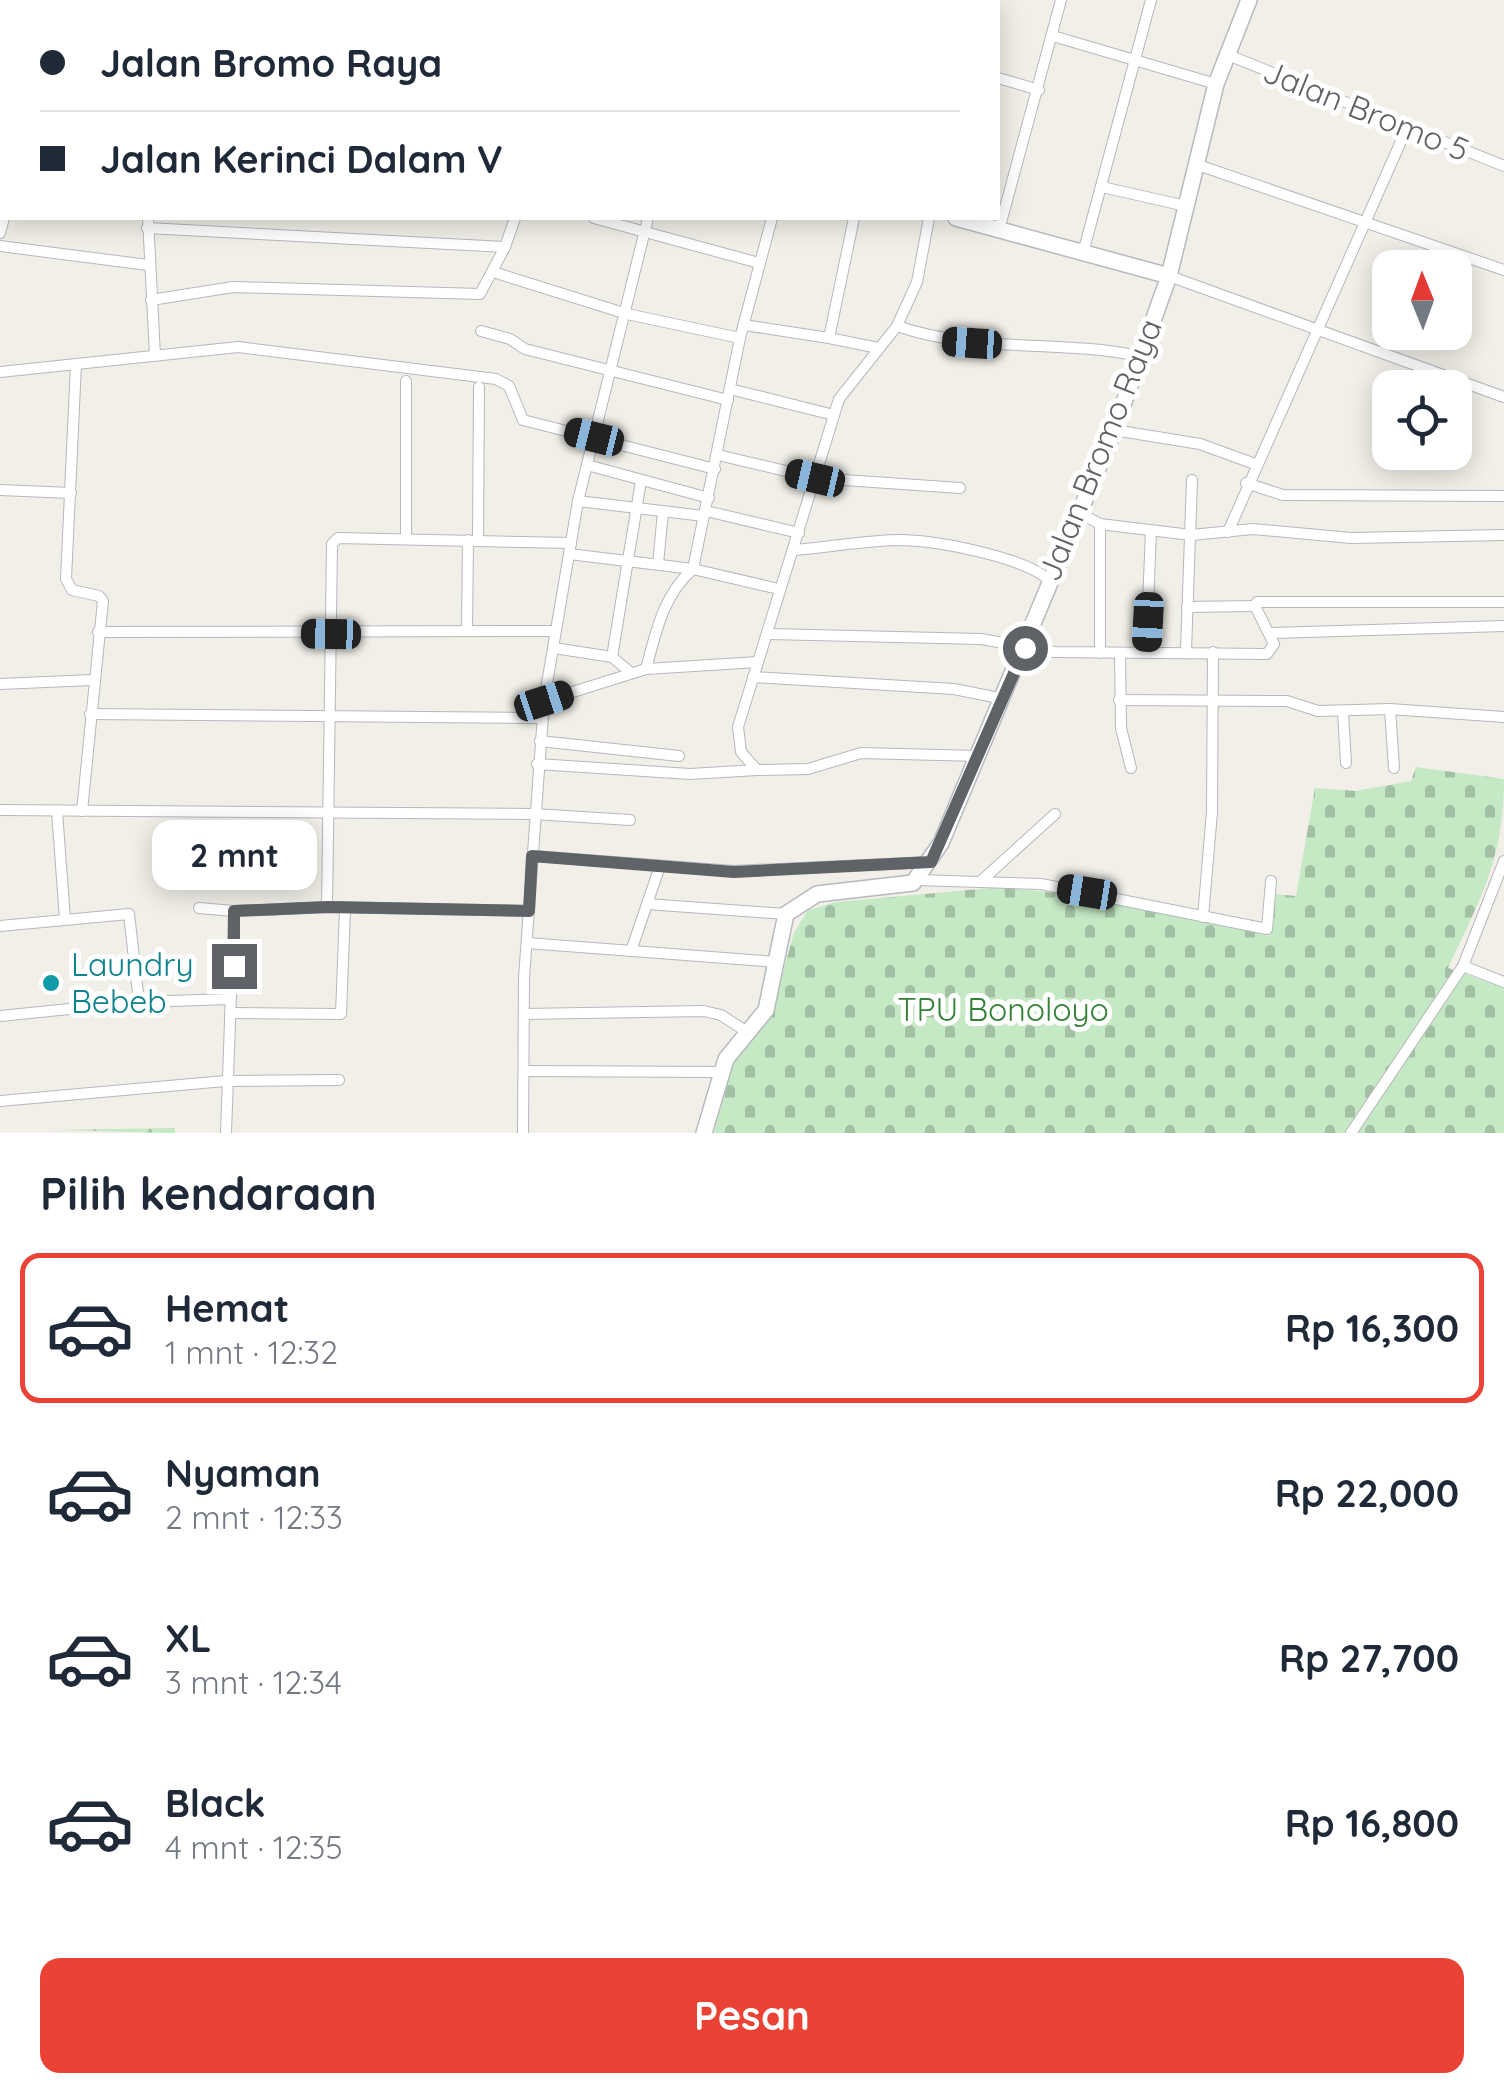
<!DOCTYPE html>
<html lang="id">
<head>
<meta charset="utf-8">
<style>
  body { margin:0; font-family:Quicksand,sans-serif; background:#f2f2f3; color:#1f2937; height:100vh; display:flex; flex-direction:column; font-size:38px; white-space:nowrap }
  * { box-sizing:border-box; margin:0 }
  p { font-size:32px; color:#747a83 }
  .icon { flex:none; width:55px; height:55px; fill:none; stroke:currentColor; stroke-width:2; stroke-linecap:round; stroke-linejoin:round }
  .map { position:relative; height:1133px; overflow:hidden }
  .details { display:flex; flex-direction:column; background:#fff; flex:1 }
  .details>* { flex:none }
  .hud { position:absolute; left:0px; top:0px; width:1000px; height:220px; box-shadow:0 5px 25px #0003; display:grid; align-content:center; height:220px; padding:0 40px; background:#fff }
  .needle { width:65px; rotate:359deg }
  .tools { position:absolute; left:1372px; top:250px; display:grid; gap:20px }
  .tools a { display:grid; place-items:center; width:100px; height:100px; border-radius:20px; background:#fff; box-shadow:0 5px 25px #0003; font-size:50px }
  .end { position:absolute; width:45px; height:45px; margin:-22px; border:12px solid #5f6368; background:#fff; box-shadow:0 0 0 5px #fff }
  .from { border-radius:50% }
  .bubble { position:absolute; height:70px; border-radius:20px; background:#fff; box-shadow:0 5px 25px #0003; font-size:32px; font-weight:700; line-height:70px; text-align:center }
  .car { position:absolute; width:30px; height:60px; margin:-30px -15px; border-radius:12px; box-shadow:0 0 8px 2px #0007; background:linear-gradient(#222 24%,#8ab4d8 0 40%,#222 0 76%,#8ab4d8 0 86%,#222 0) }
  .hud b { display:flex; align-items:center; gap:35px; height:95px; font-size:38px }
  .hud b+b { border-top:2px solid #e0e1e3 }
  .hud i { width:25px; height:25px; background:#1f2937 }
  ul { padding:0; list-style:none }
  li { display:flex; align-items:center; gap:30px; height:150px; margin:0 20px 15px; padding:0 20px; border:5px solid transparent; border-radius:20px }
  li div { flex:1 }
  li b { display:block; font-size:38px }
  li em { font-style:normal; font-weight:700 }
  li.current { border-color:#ea4335 }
  li>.icon { width:90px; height:90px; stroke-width:1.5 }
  h2 { padding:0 40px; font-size:45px; line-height:120px }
  .cta { display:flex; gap:20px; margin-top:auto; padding:20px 40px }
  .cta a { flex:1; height:115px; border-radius:20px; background:#ea4335; color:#fff; font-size:40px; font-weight:700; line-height:115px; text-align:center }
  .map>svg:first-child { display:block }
  .forest { fill:url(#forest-firs) }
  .cemetery { fill:url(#cemetery-stones) }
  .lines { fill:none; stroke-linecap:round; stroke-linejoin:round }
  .street-casing { stroke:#b5b8bc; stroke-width:12 }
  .secondary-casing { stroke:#b6babf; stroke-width:18 }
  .street { stroke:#fff; stroke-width:10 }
  .secondary { stroke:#fff; stroke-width:15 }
  .route { stroke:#5f6368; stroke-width:12 }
  .culture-dot { fill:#0f9aa8; stroke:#fff; stroke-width:4 }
  .labels { text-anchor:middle; stroke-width:10; stroke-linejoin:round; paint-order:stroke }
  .street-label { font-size:32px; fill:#5f6368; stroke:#fff }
  .culture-label { font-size:32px; fill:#0d838f; stroke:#fff; text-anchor:start }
  .park-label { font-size:32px; fill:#348238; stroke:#fff }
</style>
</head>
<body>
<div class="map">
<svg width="1504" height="1133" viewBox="0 0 1504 1133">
  <defs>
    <pattern id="forest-firs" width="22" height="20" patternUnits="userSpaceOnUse" patternTransform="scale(2.5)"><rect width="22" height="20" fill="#c5e8c5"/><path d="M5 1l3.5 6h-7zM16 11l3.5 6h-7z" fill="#a3c0a4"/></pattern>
    <pattern id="cemetery-stones" width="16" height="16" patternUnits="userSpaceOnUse" patternTransform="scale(2.5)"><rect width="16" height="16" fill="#c5e8c5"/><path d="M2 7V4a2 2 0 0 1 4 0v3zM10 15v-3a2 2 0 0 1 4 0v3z" fill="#a3c0a4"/></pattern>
  </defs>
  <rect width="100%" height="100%" fill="#f1efe8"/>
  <polygon class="forest" points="175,1128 175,1133 53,1130"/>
  <path class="cemetery" d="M1416,767L1504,779C1504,858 1481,898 1448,968L1504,988V1133H714L735,1056L746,1037L769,1021L794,933L808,910L836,902L1002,887L1134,902L1269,936L1276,894L1296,896L1315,788L1356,791L1411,781Z"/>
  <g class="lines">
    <defs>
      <g id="street">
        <polyline points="107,2 108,0"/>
        <polyline points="561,2 561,0"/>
        <polyline points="695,2 695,0"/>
        <polyline points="831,2 831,0"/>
        <polyline points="907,2 907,0"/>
        <polyline points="979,2 980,0"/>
        <polyline points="1053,36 1216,84"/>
        <polyline points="1228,55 1504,166"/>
        <polyline points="998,78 1039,90"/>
        <polyline points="1198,165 1504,270"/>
        <polyline points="1102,187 1186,206"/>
        <polyline points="148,218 155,356"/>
        <polyline points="594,218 759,263"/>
        <polyline points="854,218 829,338 878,348"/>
        <polyline points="929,218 917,282 897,326 839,399 738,727 741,752 757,770 808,769 861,753 979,756"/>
        <polyline points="147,228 505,247"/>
        <polyline points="999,230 1061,0"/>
        <polyline points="0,233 4,218"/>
        <polyline points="0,246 148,265"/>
        <polyline points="1083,253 1151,0"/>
        <polyline points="493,272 627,314 740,338"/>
        <polyline points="1169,276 1504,397"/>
        <polyline points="151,300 233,287 480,294 505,247 515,218"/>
        <polyline points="744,325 829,338"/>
        <path d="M897,326C979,354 1057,339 1139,356"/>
        <polyline points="481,331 510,339 525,349 728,400"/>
        <polyline points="76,364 66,579 72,590 99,596 103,601 82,811"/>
        <polyline points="0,372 238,347 496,379 509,386 523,420 715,469"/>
        <polyline points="1430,388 1435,373"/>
        <polyline points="730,389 834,415"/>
        <polyline points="1114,430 1200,444 1255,464"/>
        <polyline points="718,455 815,478 960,488"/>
        <polyline points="587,465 709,498"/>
        <polyline points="1246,483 1283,495 1504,496"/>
        <polyline points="0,490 71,493"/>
        <polyline points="578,501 704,516"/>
        <polyline points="706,511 799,533"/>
        <polyline points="1078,512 1100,524 1191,535 1253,529 1351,538 1504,535"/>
        <polyline points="1228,532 1406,130"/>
        <polyline points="406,539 406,381"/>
        <polyline points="478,541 479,387"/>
        <path d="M795,550C830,547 868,540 902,540C938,541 1024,557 1049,580"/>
        <polyline points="569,554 693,569 779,589"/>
        <polyline points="658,564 663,512"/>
        <polyline points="1187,607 1255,606"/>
        <polyline points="467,631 468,540"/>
        <polyline points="98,632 555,631"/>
        <polyline points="1272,633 1504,626"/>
        <polyline points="769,634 981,639 1055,652 1267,654 1274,644 1255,606 1257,602 1504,602"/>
        <polyline points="554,648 612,657"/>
        <polyline points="1186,651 1192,480"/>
        <polyline points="1100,653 1100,524"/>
        <polyline points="1146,653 1151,531"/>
        <polyline points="1120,654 1121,728 1131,768"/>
        <path d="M646,669C656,632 663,595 693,569L740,338L772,218"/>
        <polyline points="630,672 612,657 641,481"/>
        <polyline points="753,677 954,689 1004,699"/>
        <polyline points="0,684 92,680"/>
        <polyline points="1119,700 1287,701 1318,711 1390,709 1504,717"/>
        <polyline points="544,701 646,669 758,662"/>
        <polyline points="1390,709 1394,768"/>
        <polyline points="1343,712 1346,763"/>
        <polyline points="90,714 542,718"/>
        <polyline points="540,741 679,756"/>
        <polyline points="537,764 690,774 757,770"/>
        <polyline points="0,810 534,814 630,820"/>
        <polyline points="57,811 65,920"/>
        <polyline points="533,856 734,871 931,862"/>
        <polyline points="918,880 1041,884 1267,929 1271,881"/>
        <polyline points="981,881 1055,814"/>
        <polyline points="647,904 786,914"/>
        <polyline points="199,908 234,911 226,1133"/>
        <polyline points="234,911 327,907"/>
        <polyline points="529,911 327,907 332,544 338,538 571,543"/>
        <polyline points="1203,917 1212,812 1213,652"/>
        <polyline points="0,926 129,914 139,1002"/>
        <polyline points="527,943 776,962"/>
        <polyline points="631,951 660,866"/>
        <polyline points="1463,966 1504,982"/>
        <polyline points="230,1013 341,1014 345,909"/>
        <polyline points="524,1014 704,1011 721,1015 747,1032"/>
        <polyline points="0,1016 139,1002 230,999"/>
        <polyline points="524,1071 720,1072"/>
        <polyline points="0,1101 225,1081 339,1080"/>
        <polyline points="523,1133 524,978 544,701 578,501 648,218"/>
        <polyline points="1351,1133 1463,966 1504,861"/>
      </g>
      <g id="secondary">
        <polyline points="0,36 2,36"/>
        <polyline points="956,218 1169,276"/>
        <polyline points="704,1133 726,1059 766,1010 786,914 817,894 913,883 941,843 1114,430 1169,276 1216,84 1249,0"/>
      </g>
    </defs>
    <use href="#street" class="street-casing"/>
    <use href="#secondary" class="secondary-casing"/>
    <use href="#street" class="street"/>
    <use href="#secondary" class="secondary"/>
  </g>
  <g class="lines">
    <polyline class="route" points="234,966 234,911 328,907 529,911 532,856 734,872 931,862 1025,648"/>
  </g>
  <circle class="culture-dot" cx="51" cy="983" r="10"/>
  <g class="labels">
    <g class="street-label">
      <text transform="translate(1366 111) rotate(22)" y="11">Jalan Bromo 5</text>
      <text transform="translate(1100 450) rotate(-68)" y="11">Jalan Bromo Raya</text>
    </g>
    <g class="culture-label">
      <text x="71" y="976">Laundry<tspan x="71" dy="37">Bebeb</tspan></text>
    </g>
    <g class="park-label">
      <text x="1003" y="1021">TPU Bonoloyo</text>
    </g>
  </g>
</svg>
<div class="tools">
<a><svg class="needle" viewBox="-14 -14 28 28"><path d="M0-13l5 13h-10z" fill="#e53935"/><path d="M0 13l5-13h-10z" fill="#747a83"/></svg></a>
<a><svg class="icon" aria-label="locate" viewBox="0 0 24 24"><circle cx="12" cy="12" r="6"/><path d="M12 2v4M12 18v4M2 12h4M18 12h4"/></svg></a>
</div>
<i class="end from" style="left:1025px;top:648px"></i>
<i class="end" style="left:234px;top:966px"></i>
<div class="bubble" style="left:152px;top:820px;width:165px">2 mnt</div>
<i class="car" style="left:972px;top:343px;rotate:274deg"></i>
<i class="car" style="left:594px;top:437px;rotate:284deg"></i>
<i class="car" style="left:815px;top:478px;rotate:283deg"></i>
<i class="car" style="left:1148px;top:622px;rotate:183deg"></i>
<i class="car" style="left:331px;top:634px;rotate:271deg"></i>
<i class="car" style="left:544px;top:701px;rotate:72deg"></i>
<i class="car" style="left:1087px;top:892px;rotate:279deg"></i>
<div class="hud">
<b><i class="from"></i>Jalan Bromo Raya</b>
<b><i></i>Jalan Kerinci Dalam V</b>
</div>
</div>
<section class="details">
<h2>Pilih kendaraan</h2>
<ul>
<li class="current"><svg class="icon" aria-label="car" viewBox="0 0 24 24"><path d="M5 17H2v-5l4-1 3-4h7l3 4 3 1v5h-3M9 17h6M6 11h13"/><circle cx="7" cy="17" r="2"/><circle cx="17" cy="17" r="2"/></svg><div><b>Hemat</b><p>1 mnt · 12:32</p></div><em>Rp 16,300</em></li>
<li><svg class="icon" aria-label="car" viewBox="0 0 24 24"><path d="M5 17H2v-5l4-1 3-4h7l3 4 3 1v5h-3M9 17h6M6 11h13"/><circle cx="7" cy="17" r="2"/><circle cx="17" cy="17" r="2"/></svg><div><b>Nyaman</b><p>2 mnt · 12:33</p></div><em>Rp 22,000</em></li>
<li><svg class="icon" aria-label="car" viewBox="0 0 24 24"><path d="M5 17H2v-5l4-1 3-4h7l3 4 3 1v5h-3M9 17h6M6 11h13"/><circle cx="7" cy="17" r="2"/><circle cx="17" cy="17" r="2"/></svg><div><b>XL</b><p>3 mnt · 12:34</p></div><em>Rp 27,700</em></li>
<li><svg class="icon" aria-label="car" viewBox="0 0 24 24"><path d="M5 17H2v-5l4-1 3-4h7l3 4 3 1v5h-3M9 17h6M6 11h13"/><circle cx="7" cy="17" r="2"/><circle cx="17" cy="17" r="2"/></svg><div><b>Black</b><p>4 mnt · 12:35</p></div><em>Rp 16,800</em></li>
</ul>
<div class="cta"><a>Pesan</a></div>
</section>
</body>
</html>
